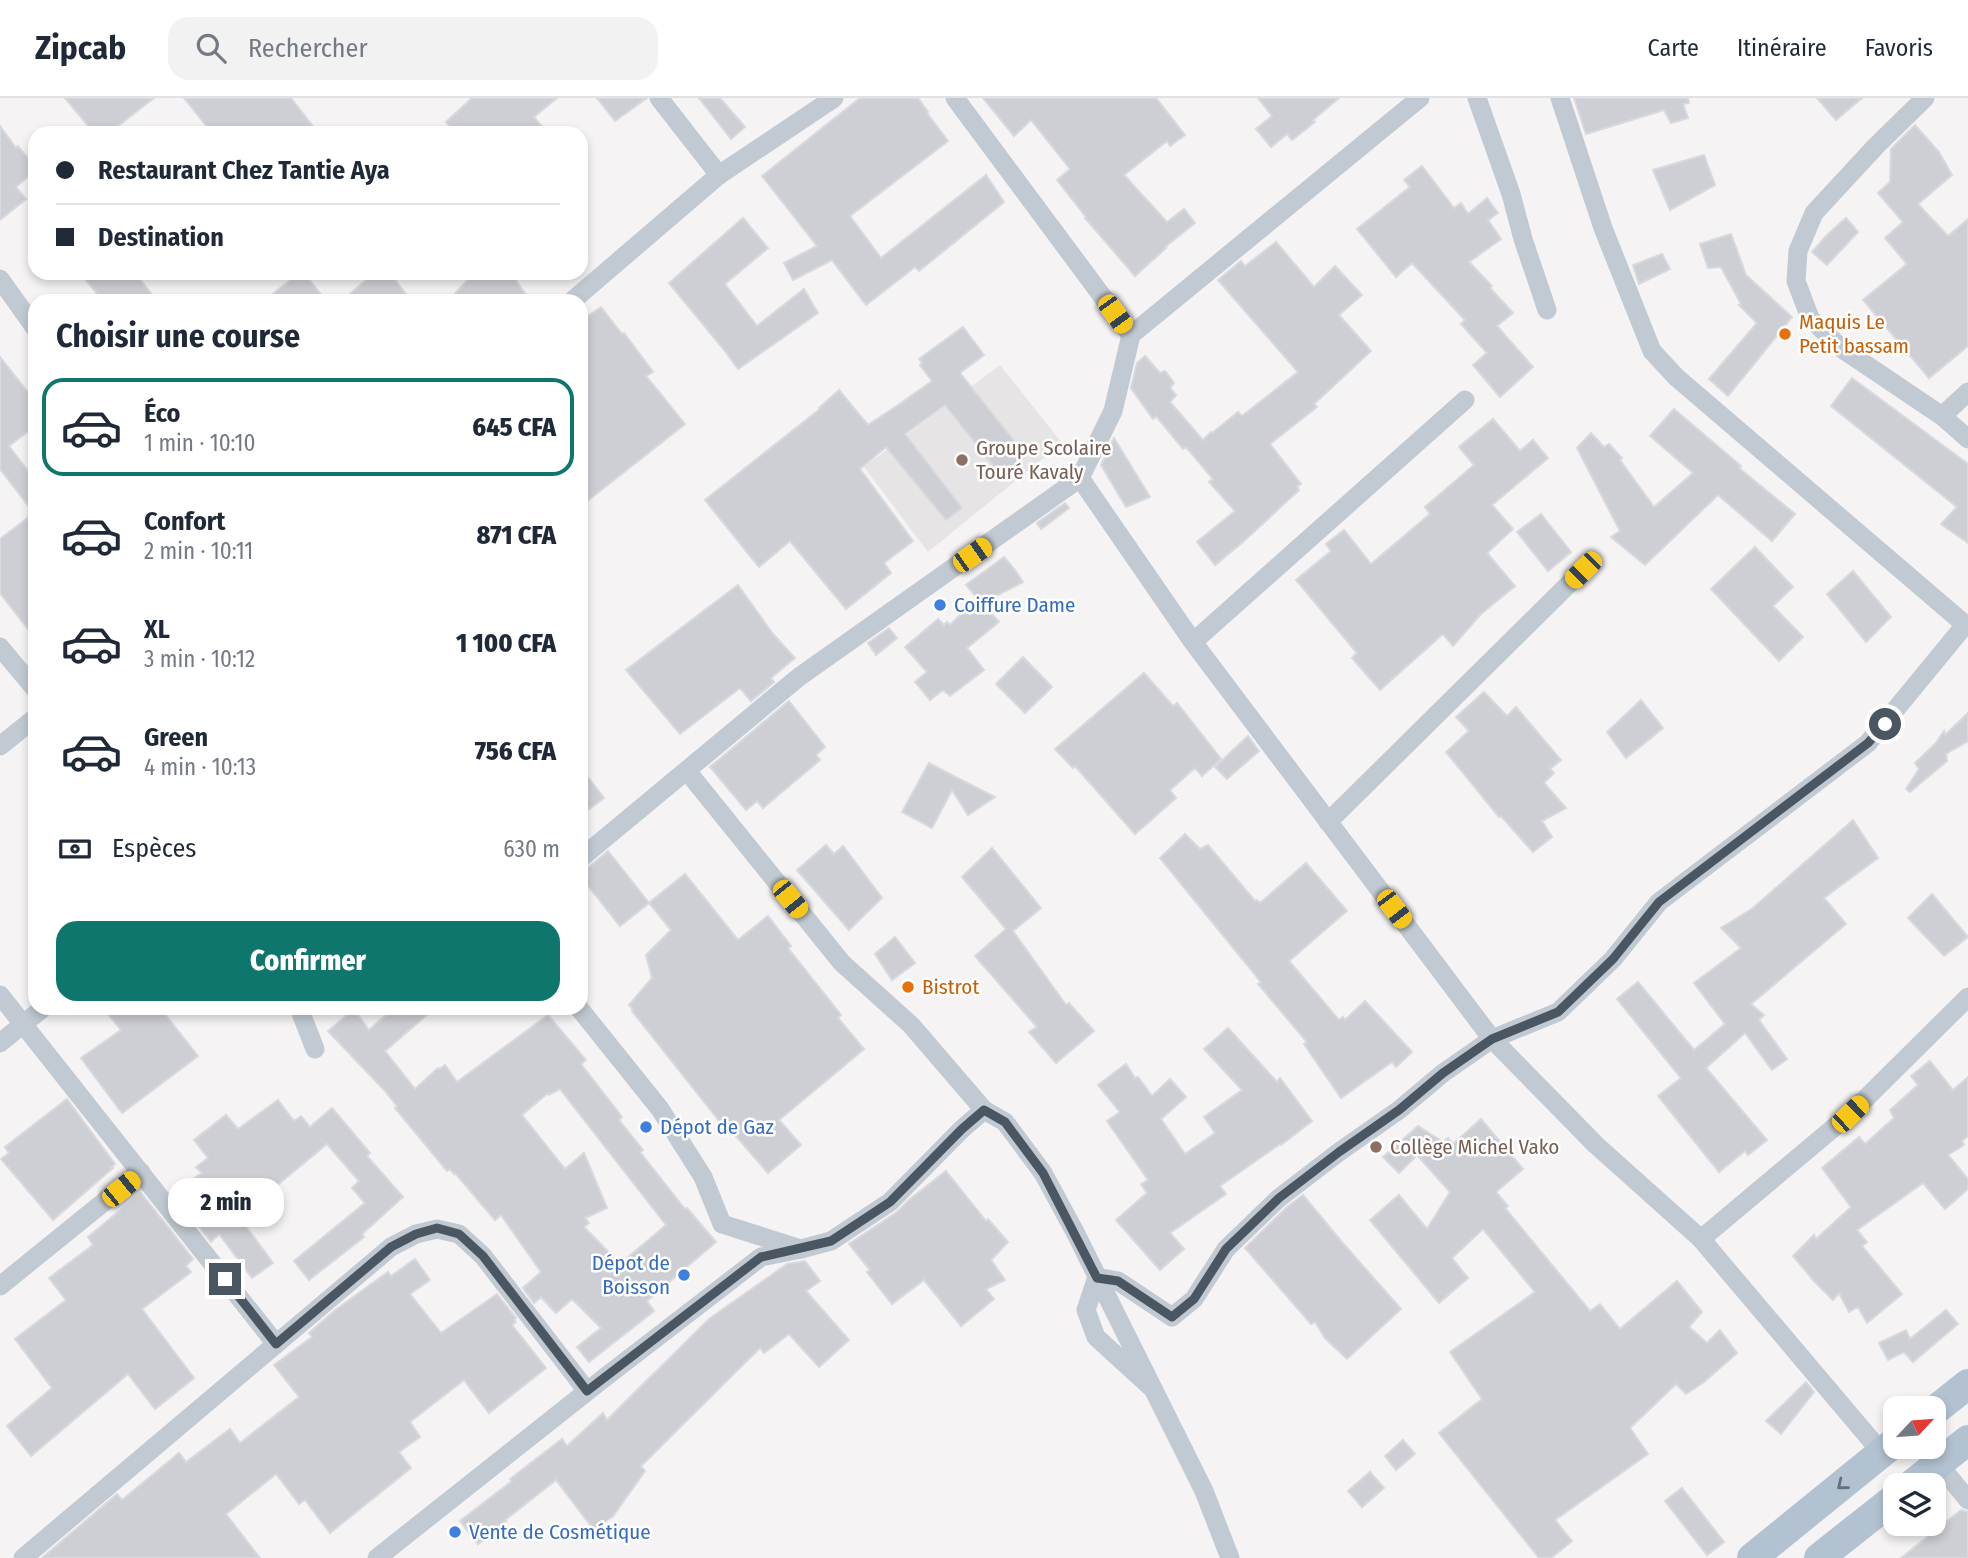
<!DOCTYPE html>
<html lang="fr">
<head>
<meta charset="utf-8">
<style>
  body { margin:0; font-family:"Fira Sans Condensed",sans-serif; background:#f2f2f3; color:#1f2937; height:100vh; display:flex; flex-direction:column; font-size:26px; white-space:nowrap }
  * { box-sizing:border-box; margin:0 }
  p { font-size:23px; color:#747a83 }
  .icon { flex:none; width:38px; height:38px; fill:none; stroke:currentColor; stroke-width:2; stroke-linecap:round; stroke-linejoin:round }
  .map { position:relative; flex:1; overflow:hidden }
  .sheet { position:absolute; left:28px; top:196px; width:560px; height:721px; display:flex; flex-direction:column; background:#fff; border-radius:21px; box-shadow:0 4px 10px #0003 }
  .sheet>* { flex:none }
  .hud { position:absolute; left:28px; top:28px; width:560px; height:154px; border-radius:21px; box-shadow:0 4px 10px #0003; display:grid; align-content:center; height:154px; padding:0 28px; background:#fff }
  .needle { width:46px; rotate:64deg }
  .tools { position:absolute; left:1883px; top:1298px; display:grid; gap:14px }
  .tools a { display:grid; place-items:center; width:63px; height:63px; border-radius:14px; background:#fff; box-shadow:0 4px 10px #0003; font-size:35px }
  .end { position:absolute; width:32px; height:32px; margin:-16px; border:9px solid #4a5661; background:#fff; box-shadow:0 0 0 4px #fff }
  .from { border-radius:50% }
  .bubble { position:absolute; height:49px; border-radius:21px; background:#fff; box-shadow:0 4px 10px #0003; font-size:23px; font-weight:800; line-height:49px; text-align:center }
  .car { position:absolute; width:21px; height:42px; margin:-21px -10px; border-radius:9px; box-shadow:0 0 5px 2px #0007; background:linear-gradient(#f5c518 24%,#345 0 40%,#f5c518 0 76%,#345 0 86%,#f5c518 0) }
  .hud b { display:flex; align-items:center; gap:24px; height:66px; font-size:26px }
  .hud b+b { border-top:2px solid #e0e1e3 }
  .hud i { width:18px; height:18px; background:#1f2937 }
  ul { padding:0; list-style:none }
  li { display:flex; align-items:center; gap:21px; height:98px; margin:0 14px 10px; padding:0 14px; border:4px solid transparent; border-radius:21px }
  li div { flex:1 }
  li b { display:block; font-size:26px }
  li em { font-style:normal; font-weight:800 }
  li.current { border-color:#0f766e }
  li>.icon { width:63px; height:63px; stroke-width:1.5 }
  h2 { padding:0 28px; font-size:32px; line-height:84px }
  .pay { display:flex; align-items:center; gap:18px; height:77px; padding:0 28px; font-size:26px }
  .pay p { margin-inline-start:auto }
  .button { display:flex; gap:14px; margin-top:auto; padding:14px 28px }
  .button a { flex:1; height:80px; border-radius:21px; background:#0f766e; color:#fff; font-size:28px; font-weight:800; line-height:80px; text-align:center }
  header { display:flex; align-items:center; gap:42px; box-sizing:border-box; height:98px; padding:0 35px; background:#fff; border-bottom:2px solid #e0e1e3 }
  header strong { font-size:33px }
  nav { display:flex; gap:38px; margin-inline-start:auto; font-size:24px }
  .search { width:490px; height:63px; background:#f2f2f3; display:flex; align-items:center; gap:18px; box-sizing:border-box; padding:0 24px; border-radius:21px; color:#747a83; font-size:26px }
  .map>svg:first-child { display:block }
  .education { fill:#e6e4e5 }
  .building { fill:#cdcfd5; stroke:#d7d9de; stroke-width:2; fill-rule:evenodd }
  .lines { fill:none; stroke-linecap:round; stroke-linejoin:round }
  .minor { stroke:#c1cad2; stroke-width:19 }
  .primary { stroke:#b3c2d1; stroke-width:30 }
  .oneway { stroke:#64717d }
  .route { stroke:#4a5661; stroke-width:9 }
  .food-dot { fill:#e8710a; stroke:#fff; stroke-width:2.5 }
  .education-dot { fill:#8d6e63; stroke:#fff; stroke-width:2.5 }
  .shop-dot { fill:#3f7fe0; stroke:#fff; stroke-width:2.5 }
  .labels { text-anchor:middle; stroke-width:5; stroke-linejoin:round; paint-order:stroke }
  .food-label { font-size:21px; fill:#c56008; stroke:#fff; text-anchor:start }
  .education-label { font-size:21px; fill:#785e54; stroke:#fff; text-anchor:start }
  .shop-label { font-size:21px; fill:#366cbe; stroke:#fff; text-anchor:start }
</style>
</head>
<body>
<header>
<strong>Zipcab</strong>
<div class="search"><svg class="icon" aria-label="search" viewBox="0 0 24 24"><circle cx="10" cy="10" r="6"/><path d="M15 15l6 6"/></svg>Rechercher</div>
<nav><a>Carte</a><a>Itinéraire</a><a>Favoris</a></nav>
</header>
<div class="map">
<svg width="1968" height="1460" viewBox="0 0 1968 1460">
  <rect width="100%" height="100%" fill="#f5f3f3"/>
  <polygon class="education" points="1000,267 1062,345 928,454 864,369"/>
  <g class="building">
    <polygon points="65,0 154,0 109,35 94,35"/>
    <polygon points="184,0 291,0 318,35 212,35"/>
    <polygon points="472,0 557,0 534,19 547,35 454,35 446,24"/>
    <polygon points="597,0 647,0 615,23"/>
    <polygon points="699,0 720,0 745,29 731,41"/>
    <polygon points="860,0 918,0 928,14 927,15 948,43 850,118 881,160 986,77 1004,104 919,173 915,169 866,207 832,162 793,182 784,165 817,148 762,78"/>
    <polygon points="983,0 1156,0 1185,37 1170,48 1167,43 1124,77 1167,124 1184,111 1195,125 1165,149 1166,150 1135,178 1085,120 1086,119 1057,82 1070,71 1031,22 1014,38"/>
    <polygon points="1258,0 1339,0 1313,22 1315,24 1292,42 1287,36 1271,49 1256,31 1272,18"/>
    <polygon points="1574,0 1688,0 1689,5 1683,6 1688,20 1671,25 1664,12 1586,36"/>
    <polygon points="1817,0 1862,0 1836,22"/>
    <polygon points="1915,27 1939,54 1952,77 1918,106 1948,138 1968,121 1968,248 1929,280 1863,202 1907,166 1885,140 1903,124 1878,95 1890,84 1891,51"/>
    <polygon points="0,28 16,50 18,48 35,69 35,73 16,89 26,101 0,122"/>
    <polygon points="1704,57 1715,87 1670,112 1653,72"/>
    <polygon points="1422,68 1454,110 1461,105 1468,116 1487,100 1498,115 1488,122 1501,141 1469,164 1492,188 1490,190 1513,215 1497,228 1533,269 1500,299 1473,267 1487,255 1461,226 1465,222 1412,165 1396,179 1357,131 1410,89 1404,82"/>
    <polygon points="743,120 768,150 725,186 757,228 804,191 818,215 738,271 725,253 669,185"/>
    <polygon points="1846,120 1858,134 1827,167 1812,154 1827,137"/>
    <polygon points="1731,136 1746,177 1792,219 1728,298 1709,281 1757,225 1739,207 1741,206 1721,169 1708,170 1700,146"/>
    <polygon points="1276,144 1314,189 1335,168 1362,197 1339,217 1371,253 1314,306 1317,309 1270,346 1301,386 1297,388 1299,392 1243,444 1215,467 1197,444 1235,413 1209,384 1213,381 1186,349 1183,351 1156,318 1153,321 1131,290 1137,265 1145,258 1160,275 1165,273 1174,285 1170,290 1176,297 1170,304 1203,342 1211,334 1212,335 1238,314 1242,318 1298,274 1218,182 1241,163 1245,168"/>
    <polygon points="1662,156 1670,171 1639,186 1633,167"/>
    <polygon points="80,175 135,175 157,203 103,203"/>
    <polygon points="299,175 304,175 326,203 264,203"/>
    <polygon points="374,175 390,175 411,203 342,203"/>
    <polygon points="474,175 511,175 530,203 448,203"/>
    <polygon points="601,209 622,236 624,235 653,274 646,278 685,326 581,408 581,223"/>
    <polygon points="963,229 984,257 960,275 1026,358 1001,377 945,307 905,336 962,410 946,422 886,349 860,371 913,443 884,465 891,475 846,511 790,443 759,469 705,402 820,311 819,310 839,292 868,327 901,305 932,283 920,267 922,265 919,261"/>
    <polygon points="0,259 35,303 35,328 9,348 35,382 35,540 0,495 0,441 34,415 0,371"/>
    <polygon points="1852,280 1968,366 1968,445 1941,426 1957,409 1831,308"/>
    <polygon points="1674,311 1741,368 1739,370 1795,416 1772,443 1718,397 1645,467 1611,439 1620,433 1577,350 1591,335 1604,349 1609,346 1622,360 1620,362 1654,409 1693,375 1650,338"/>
    <polygon points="1493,321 1520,353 1533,342 1548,360 1492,407 1513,431 1487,455 1515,488 1481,516 1453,548 1443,536 1380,592 1352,560 1357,555 1296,482 1331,453 1326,446 1344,432 1371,466 1430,416 1425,409 1474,367 1459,349"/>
    <polygon points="1114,340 1150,399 1126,409 1101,367"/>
    <polygon points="1065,405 1069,410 1041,431 1037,425"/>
    <polygon points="1541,416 1571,454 1548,473 1517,434"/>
    <polygon points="1755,449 1793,489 1773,508 1803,539 1779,563 1711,491"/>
    <polygon points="1004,459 1015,472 1023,484 982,505 999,524 967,550 984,572 950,598 943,592 930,602 915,584 927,574 905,549 938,521 944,527 947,524 950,527 977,500 966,487"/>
    <polygon points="1853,473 1891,519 1866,544 1827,496"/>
    <polygon points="738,487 773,536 795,560 771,580 774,584 751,603 740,590 680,636 626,572"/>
    <polygon points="889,530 897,540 876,557 868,545"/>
    <polygon points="1023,559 1052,589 1025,615 996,586"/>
    <polygon points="1144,575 1173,608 1177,605 1221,661 1202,678 1195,670 1170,692 1176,700 1135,736 1075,668 1073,670 1055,651"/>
    <polygon points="1484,594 1507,618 1516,609 1561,662 1550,671 1554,675 1544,685 1566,710 1542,723 1552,739 1533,754 1501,718 1499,719 1446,654 1469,633 1456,619"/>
    <polygon points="1641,602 1663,630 1626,660 1607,634"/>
    <polygon points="789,603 825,649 816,657 820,662 763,710 757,703 746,712 710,669"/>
    <polygon points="1968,615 1968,643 1946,656 1947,663 1910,694 1906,691 1919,671 1915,665 1936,645 1944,633 1945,637"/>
    <polygon points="1248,638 1259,653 1227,681 1215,669"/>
    <polygon points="929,665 944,673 995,699 968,717 952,692 932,730 902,714"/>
    <polygon points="581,670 604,700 581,717"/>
    <polygon points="1853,722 1878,760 1824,800 1846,826 1751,906 1764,917 1759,922 1787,961 1772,972 1745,935 1706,970 1767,1042 1748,1057 1745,1053 1719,1074 1658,998 1681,980 1617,901 1638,884 1694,952 1725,926 1694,885 1741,850 1721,830 1753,810"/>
    <polygon points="1185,736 1200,751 1208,747 1255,803 1257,802 1260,805 1306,765 1347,813 1289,863 1339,922 1343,919 1345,922 1365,903 1412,954 1396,969 1392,964 1341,1000 1304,946 1307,944 1258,886 1261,884 1160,760"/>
    <polygon points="826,747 834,756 843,748 882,800 849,832 797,772"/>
    <polygon points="992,750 1041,810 1013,833 1066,907 1069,905 1094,933 1056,965 1029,934 1037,929 975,858 1006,831 962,779"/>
    <polygon points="608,753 649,805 620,828 581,779 581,772 589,769"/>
    <polygon points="685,776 738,842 768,818 791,848 788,850 841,917 838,920 864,951 779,1022 801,1047 768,1075 722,1022 720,1024 632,913 633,912 629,907 652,880 646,857 671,832 649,805"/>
    <polygon points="1932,796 1968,839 1944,858 1908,820"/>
    <polygon points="895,839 915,865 892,882 875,856"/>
    <polygon points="103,910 160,910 198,958 122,1015 81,960 121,932"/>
    <path d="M394,910H435L385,953L415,991L438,970L440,971L445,967L457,984L548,917L586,962L581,966L622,1019L619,1022L643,1052L640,1054L685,1111L687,1110L716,1144L647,1203L654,1213L589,1264L577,1249L601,1230L572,1201L556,1215L541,1199L534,1205L523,1190L541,1174L501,1117L495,1122L455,1075L454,1076L450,1071L447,1073L395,1010L397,1008L385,993L328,933L354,911L369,932ZM560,991L666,1127L620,1166L584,1129L589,1125L585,1120L607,1110L584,1055L565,1071L522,1017L548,995L549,997Z"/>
    <polygon points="1228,930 1277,984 1280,980 1312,1023 1281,1047 1280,1046 1220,1088 1226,1096 1170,1135 1184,1151 1160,1172 1116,1122 1147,1095 1141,1086 1148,1082 1107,1023 1120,1014 1098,987 1126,966 1135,980 1138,979 1152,998 1170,981 1186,999 1161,1021 1185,1056 1215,1035 1204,1019 1242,992 1204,951"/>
    <polygon points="1930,963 1953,992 1968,979 1968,1038 1962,1043 1964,1047 1948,1057 1968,1081 1968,1091 1945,1111 1923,1085 1857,1132 1867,1144 1862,1148 1902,1196 1867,1225 1858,1209 1849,1214 1839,1195 1833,1202 1814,1183 1793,1158 1814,1137 1816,1141 1851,1109 1822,1070 1859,1039 1865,1046 1894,1020 1890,1012 1918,987 1911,978"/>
    <polygon points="67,1001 115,1066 111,1069 113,1070 53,1122 1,1061 9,1055 5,1049"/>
    <polygon points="278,1002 294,1023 301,1018 310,1029 332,1010 370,1055 367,1058 403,1099 362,1136 364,1139 309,1182 294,1163 365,1105 352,1090 359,1083 327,1046 239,1119 273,1165 252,1180 219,1136 211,1144 172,1094 202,1075 196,1069 208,1060 194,1042 226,1017 238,1031"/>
    <polygon points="1481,1021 1523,1071 1496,1094 1508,1108 1505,1110 1590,1213 1600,1206 1620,1231 1677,1183 1702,1214 1689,1229 1707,1245 1720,1232 1737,1255 1704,1284 1686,1296 1676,1286 1630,1330 1648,1356 1555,1422 1572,1443 1551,1460 1539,1460 1439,1335 1482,1301 1450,1254 1535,1194 1483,1131 1452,1160 1468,1180 1439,1205 1370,1122 1399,1097 1427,1131 1450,1094 1417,1057 1399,1075 1383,1059 1418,1028 1443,1044 1448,1040 1453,1046"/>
    <polygon points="946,1073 986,1123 988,1121 1008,1144 991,1162 1005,1182 986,1191 994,1201 961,1228 924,1182 892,1206 867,1174 870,1172 849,1146 897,1114 910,1101"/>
    <polygon points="141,1095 193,1161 186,1168 191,1174 142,1211 194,1280 155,1311 128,1276 31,1358 7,1328 52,1290 15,1241 66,1202 49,1180 93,1147 88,1139"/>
    <polygon points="1303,1097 1341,1143 1401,1211 1347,1261 1325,1240 1315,1224 1311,1226 1245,1150 1287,1109"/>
    <polygon points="415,1161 430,1182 410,1196 441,1235 497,1196 516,1220 514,1222 516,1224 512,1227 546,1270 489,1315 464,1282 410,1324 420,1339 399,1354 411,1370 330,1435 305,1402 299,1406 276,1376 226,1416 260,1460 42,1460 117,1396 122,1402 179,1355 186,1364 230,1331 240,1345 299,1299 274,1267 312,1239 309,1235 334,1213 388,1174 391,1178"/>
    <polygon points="805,1163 820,1183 806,1193 849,1242 819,1269 789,1236 764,1255 760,1250 641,1368 645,1373 613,1418 594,1432 556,1382 505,1422 506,1423 478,1446 460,1423 512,1383 510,1381 562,1341 567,1348 603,1315 607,1322 709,1221 787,1166"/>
    <polygon points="1946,1212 1958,1226 1913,1264 1904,1254 1888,1262 1879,1245 1906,1232 1910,1241"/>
    <polygon points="1806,1284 1814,1294 1781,1336 1766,1323"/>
    <polygon points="1403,1342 1415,1356 1396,1372 1385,1358"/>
    <polygon points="1370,1374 1384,1390 1362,1409 1348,1393"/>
    <polygon points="1682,1390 1724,1444 1707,1457 1665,1403"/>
    <polygon points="1961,1412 1968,1414 1968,1460 1901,1460"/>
  </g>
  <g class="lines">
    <g class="minor">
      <polyline points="659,0 719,77"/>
      <polyline points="955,0 1131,237"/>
      <polyline points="1420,0 1131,237 1113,313 1080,380 1193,544 1492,941 1596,1047 1701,1141 1882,1355"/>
      <polyline points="1477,0 1511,96 1523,141 1547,212"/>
      <polyline points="1560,0 1603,130 1652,253 1676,279 1968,529"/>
      <polyline points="1925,0 1876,48 1814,115 1798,153 1796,183 1810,220 1841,250 1942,318 1968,341"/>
      <polyline points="0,181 35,230"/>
      <polyline points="572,203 719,77 834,0"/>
      <polyline points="1942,318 1968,294"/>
      <polyline points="1193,544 1465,302"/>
      <polyline points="0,549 35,591"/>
      <polyline points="0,648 35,620"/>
      <polyline points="687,673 842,865 911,927 984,1012"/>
      <polyline points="1328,724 1583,472"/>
      <polyline points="581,760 799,579 1080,380"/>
      <polyline points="0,897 276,1246"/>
      <polyline points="299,910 315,951"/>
      <polyline points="0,945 43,910"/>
      <polyline points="1701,1141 1850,1016 1968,899"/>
      <polyline points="801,1151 831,1143 890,1104 962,1031 984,1012 1005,1024 1043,1075 1075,1134 1204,1393 1230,1460"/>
      <polyline points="0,1188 141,1074"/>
      <polyline points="1153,1291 1096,1239 1086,1212 1097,1179 1118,1183 1172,1219 1194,1201 1226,1151 1279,1100 1339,1054 1399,1012 1443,975 1492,941 1558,914 1613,861 1659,804 1868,645 1965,527"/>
      <polyline points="1938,1365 1968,1402"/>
      <polyline points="23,1460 391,1149 416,1136 437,1131 459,1136 483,1158 587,1293"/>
      <polyline points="377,1460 599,1284 761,1159 801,1151 722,1126 703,1079 660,1011 579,910"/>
    </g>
    <g class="primary">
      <polyline points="1934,1313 1968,1286"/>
      <polyline points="1910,1388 1968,1342"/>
      <polyline points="1752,1460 1895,1344"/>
      <polyline points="1819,1460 1895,1400"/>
    </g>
  </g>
  <defs><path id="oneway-chevron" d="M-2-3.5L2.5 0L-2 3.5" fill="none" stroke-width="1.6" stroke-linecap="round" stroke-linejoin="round" transform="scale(1.75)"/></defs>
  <use class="oneway" href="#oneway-chevron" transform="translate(1842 1387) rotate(141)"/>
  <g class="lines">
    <polyline class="route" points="225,1181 276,1246 391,1149 416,1136 437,1130 459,1136 483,1158 587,1293 761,1159 831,1143 890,1104 962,1031 984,1012 1005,1024 1043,1075 1097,1180 1118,1183 1172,1219 1194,1201 1226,1151 1279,1100 1339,1054 1399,1012 1443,975 1492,941 1558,914 1613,861 1659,804 1868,645 1885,626"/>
  </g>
  <g class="food-dot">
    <circle cx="1785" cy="236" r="7"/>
    <circle cx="908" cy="889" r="7"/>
  </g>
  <g class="education-dot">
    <circle cx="962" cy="362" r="7"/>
    <circle cx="1376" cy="1049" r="7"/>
  </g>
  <g class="shop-dot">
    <circle cx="940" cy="507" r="7"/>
    <circle cx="646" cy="1029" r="7"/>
    <circle cx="684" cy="1177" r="7"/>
    <circle cx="455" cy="1434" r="7"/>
  </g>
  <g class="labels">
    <g class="food-label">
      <text x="1799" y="231">Maquis Le<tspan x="1799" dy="24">Petit bassam</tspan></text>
      <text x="922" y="896">Bistrot</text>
    </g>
    <g class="education-label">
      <text x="976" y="357">Groupe Scolaire<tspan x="976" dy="24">Touré Kavaly</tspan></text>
      <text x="1390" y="1056">Collège Michel Vako</text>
    </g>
    <g class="shop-label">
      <text x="954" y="514">Coiffure Dame</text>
      <text x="660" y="1036">Dépot de Gaz</text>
      <text x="670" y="1172" text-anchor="end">Dépot de<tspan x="670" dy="24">Boisson</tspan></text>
      <text x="469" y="1441">Vente de Cosmétique</text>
    </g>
  </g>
</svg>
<div class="tools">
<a><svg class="needle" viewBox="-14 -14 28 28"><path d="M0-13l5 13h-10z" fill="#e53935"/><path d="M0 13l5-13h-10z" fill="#747a83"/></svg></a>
<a><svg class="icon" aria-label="layers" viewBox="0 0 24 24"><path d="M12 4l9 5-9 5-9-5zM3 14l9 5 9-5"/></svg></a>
</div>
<i class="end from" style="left:1885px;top:626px"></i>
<i class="end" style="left:225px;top:1181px"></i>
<div class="bubble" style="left:168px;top:1080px;width:116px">2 min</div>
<i class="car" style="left:1115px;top:216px;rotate:144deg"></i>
<i class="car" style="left:972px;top:457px;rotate:55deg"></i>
<i class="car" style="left:1583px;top:472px;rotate:225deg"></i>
<i class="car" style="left:790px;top:801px;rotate:141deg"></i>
<i class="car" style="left:1394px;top:811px;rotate:143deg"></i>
<i class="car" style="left:1850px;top:1016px;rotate:46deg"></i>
<i class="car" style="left:121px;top:1091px;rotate:51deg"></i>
<div class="hud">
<b><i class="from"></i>Restaurant Chez Tantie Aya</b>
<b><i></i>Destination</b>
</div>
<section class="sheet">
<h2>Choisir une course</h2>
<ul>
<li class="current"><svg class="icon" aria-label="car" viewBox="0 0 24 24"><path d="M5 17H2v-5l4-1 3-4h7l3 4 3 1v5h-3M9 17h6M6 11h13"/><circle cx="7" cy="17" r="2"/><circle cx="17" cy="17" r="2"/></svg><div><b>Éco</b><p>1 min · 10:10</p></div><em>645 CFA</em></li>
<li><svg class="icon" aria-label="car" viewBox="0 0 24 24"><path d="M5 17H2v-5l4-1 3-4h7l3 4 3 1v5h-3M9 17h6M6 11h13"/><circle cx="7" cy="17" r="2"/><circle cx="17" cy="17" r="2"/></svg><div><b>Confort</b><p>2 min · 10:11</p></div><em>871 CFA</em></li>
<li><svg class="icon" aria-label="car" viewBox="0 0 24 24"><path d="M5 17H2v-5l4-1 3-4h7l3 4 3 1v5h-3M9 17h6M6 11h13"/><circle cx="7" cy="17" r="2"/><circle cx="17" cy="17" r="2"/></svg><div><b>XL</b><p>3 min · 10:12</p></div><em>1 100 CFA</em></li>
<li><svg class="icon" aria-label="car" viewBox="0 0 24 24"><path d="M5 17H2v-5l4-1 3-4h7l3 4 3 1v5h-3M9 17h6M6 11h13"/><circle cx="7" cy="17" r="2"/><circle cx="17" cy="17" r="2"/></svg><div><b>Green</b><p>4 min · 10:13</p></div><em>756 CFA</em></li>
</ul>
<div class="pay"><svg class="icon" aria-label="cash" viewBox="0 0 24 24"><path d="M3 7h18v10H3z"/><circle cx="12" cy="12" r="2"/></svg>Espèces<p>630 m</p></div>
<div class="button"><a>Confirmer</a></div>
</section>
</div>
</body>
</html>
